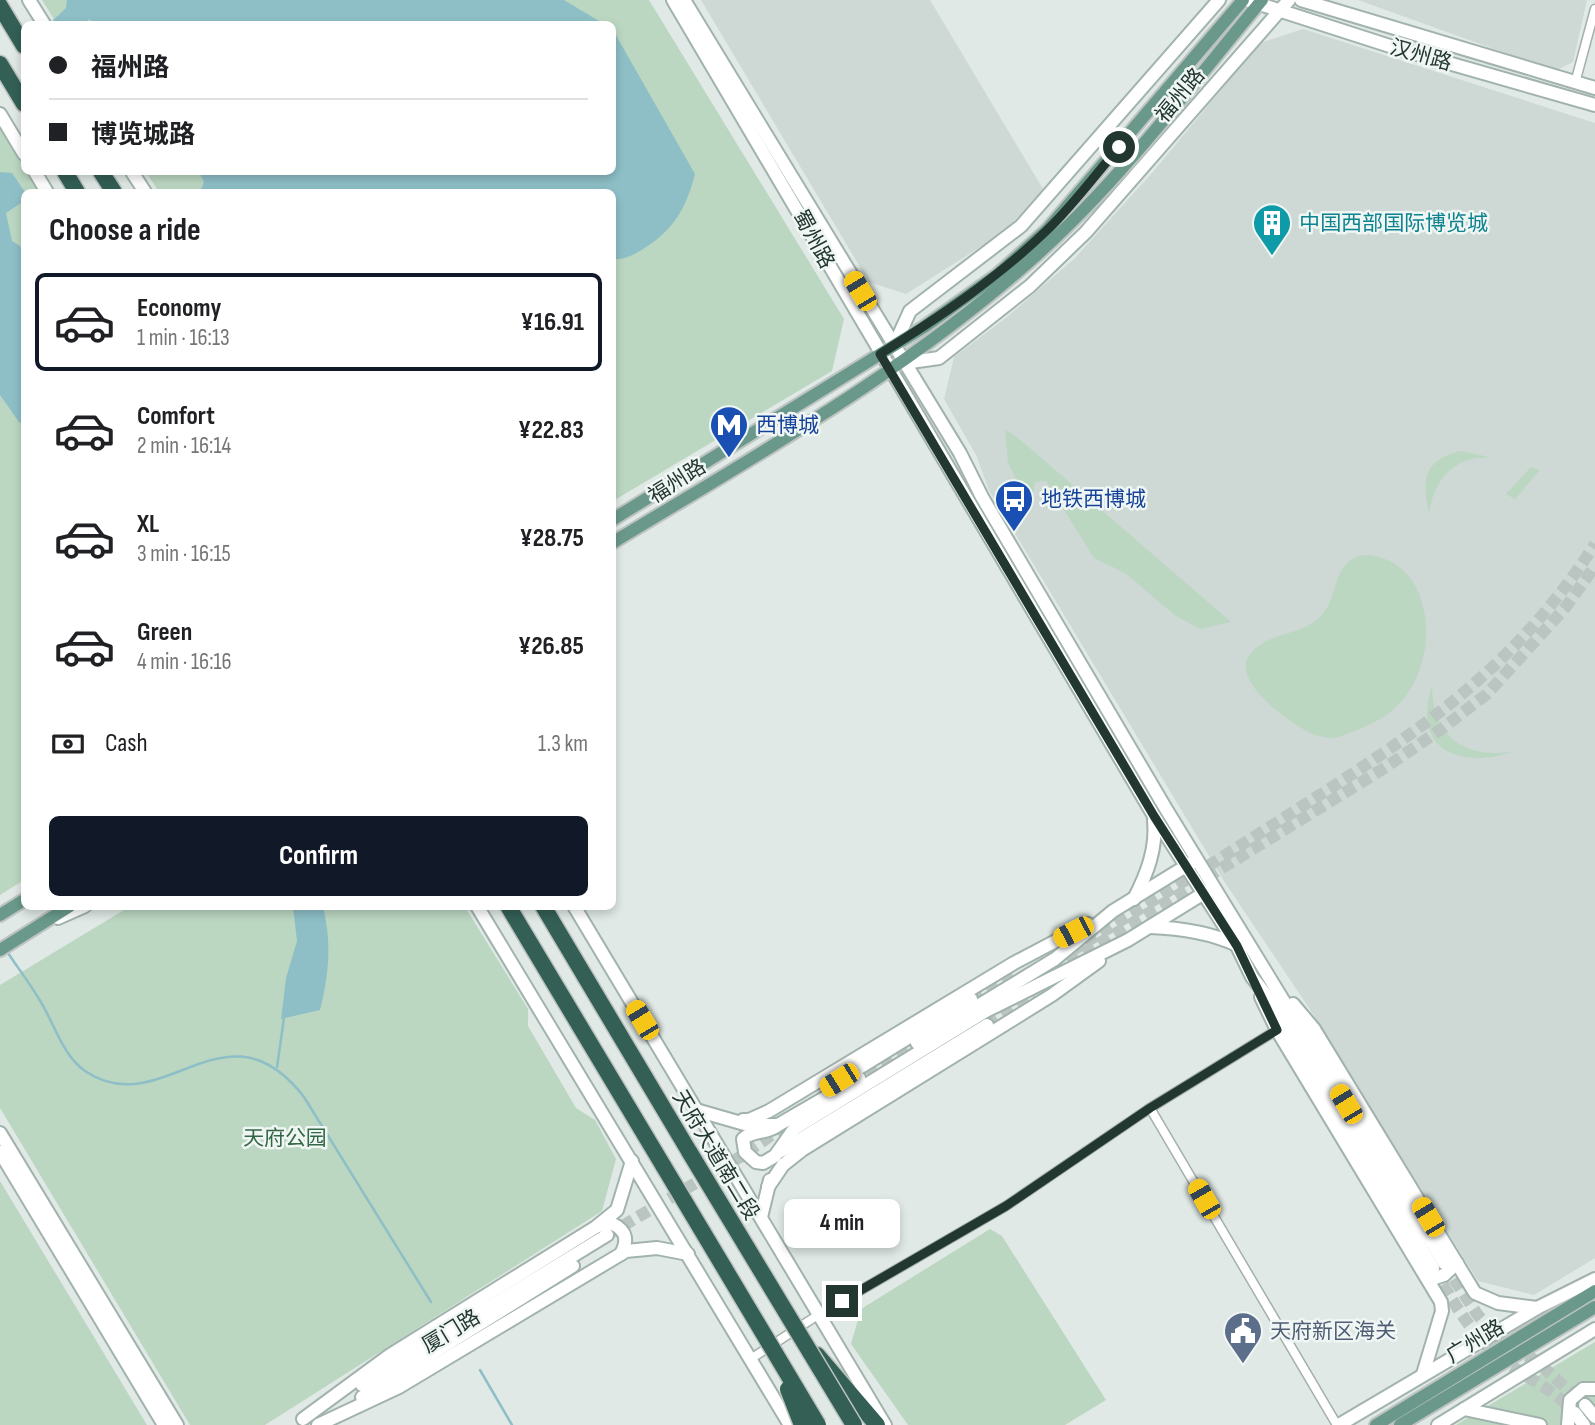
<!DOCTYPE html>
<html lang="en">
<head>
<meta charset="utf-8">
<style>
  body { margin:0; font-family:"Sofia Sans Condensed","Noto Sans SC",sans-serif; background:#f2f2f2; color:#202124; height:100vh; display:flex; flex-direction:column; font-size:26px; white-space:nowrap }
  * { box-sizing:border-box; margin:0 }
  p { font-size:23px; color:#757577 }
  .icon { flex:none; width:38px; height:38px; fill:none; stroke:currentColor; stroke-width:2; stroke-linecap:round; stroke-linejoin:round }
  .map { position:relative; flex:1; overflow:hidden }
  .panel { position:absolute; left:21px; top:189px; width:595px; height:721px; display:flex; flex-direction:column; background:#fff; border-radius:10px; box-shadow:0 4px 10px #0003 }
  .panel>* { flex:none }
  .banner { position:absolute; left:21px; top:21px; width:595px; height:154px; border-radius:10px; box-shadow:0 4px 10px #0003; display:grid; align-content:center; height:154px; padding:0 28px; background:#fff }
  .end { position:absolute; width:32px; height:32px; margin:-16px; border:9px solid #233731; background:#fff; box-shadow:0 0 0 4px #fff }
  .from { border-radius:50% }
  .bubble { position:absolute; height:49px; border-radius:10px; background:#fff; box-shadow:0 4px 10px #0003; font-size:23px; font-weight:700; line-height:49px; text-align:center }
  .car { position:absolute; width:21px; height:42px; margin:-21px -10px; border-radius:9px; box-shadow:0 0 5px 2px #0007; background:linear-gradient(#f5c518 24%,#345 0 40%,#f5c518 0 76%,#345 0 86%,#f5c518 0) }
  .banner b { display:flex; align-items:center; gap:24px; height:66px; font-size:26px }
  .banner b+b { border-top:2px solid #e0e0e0 }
  .banner i { width:18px; height:18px; background:#202124 }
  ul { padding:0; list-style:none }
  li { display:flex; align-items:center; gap:21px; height:98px; margin:0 14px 10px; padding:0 14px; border:4px solid transparent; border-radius:10px }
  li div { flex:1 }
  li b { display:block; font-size:26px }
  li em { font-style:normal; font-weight:700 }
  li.selected { border-color:#111827 }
  li>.icon { width:63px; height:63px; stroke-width:1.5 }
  h2 { padding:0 28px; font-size:32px; line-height:84px }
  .pay { display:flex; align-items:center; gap:18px; height:77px; padding:0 28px; font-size:26px }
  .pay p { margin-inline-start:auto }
  .primary-button { display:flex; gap:14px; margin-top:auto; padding:14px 28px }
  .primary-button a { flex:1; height:80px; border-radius:10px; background:#111827; color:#fff; font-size:28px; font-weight:700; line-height:80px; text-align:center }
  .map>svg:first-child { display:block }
  .built { fill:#ced8d4 }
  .green { fill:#bbd7c2 }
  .water { fill:#8ebfc7 }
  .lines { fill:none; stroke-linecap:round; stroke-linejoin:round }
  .stream { stroke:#8ebfc7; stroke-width:2.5 }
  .secondary-tunnel { stroke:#bac5c1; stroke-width:12; stroke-dasharray:12 6; stroke-linecap:butt }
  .street-casing { stroke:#a4b0ab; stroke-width:11 }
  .secondary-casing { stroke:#a1b3ac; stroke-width:16 }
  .primary-casing { stroke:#bdc3c1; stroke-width:16 }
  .highway-casing { stroke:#bdc3c1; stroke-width:19 }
  .street { stroke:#fff; stroke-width:8 }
  .secondary { stroke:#fff; stroke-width:12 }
  .primary { stroke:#6a998c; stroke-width:12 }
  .highway { stroke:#335f55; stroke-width:16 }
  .highway-bridge-casing { stroke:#bdc3c1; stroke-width:19; stroke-linecap:butt }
  .highway-bridge { stroke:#335f55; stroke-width:16 }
  .route { stroke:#233731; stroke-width:9 }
  .labels { text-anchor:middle; stroke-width:5; stroke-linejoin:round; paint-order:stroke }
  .street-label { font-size:21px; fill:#233731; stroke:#f0f6f3 }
  .culture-label { font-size:21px; fill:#0d838f; stroke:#f0f6f3; text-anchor:start }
  .transit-label { font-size:21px; fill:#164399; stroke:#f0f6f3; text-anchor:start }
  .park-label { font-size:21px; fill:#336846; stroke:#f0f6f3 }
  .service-label { font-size:21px; fill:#4e5e75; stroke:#f0f6f3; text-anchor:start }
</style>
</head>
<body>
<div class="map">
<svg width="1595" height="1425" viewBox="0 0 1595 1425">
  <rect width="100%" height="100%" fill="#e0e9e5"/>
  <g class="built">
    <polygon points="701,0 930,0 1043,189 1004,232 906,294 869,282"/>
    <polygon points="1358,0 1587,0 1573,62 1555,71"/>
    <polygon points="1303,29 1595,123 1595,1258 1534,1295 1478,1281 1311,1011 1224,881 989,490 976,455 944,399 954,357 1007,317 1074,259 1152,173 1260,43"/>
  </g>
  <g class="green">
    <polygon points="42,0 649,0 844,319 832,371 613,501 612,192 159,192 146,172 612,172 612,24 57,24"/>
    <polygon points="0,125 24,166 24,172 28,172 41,192 24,192 24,880 0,895"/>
    <polygon points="1005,429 1024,443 1231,622 1200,629 1176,616 1125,573 1094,558 1046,481 1035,482 1031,509 1008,463"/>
    <path d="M1461,451L1493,458C1456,454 1434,479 1429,513C1422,479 1423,460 1461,451Z"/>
    <polygon points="1531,467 1540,470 1515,499 1506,494"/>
    <path d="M1369,555C1434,563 1440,653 1405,697C1393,714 1371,725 1352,732C1345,734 1339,738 1332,738C1311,738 1290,721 1275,709C1262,698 1243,680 1246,661C1262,630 1295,639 1319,618C1341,599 1330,555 1369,555Z"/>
    <path d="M1432,687C1433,739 1468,760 1515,751C1462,770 1411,751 1432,687Z"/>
    <polygon points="129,907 465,907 528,1009 528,1026 576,1108 595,1120 616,1159 602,1211 265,1425 190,1425 0,1108 0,985"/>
    <polygon points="0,1181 147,1425 0,1425"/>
    <polygon points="990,1229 1002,1236 1106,1400 1065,1425 908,1425 851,1344 861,1309"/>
    <polygon points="1595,1342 1595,1425 1456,1425 1471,1416"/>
  </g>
  <g class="water">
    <polygon points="67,0 564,0 604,24 93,24 90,19 82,24 49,24 66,8"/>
    <path d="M613,30L695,174C686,208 674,230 643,249C634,255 624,260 613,259L612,192H200L204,182L199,172H612Z"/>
    <polygon points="0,172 12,173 25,192 24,201 6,213 12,241 20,246 24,255 24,425 19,422 0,395"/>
    <path d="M293,907H323C332,943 329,974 320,1010L281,1019L286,978L297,941Z"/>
  </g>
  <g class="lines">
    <g class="stream">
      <path d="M6,950C17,967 29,982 39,999C54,1022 62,1055 85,1071C163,1124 225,995 304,1097L431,1302"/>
      <polyline points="277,1067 284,1018"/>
      <polyline points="480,1370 512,1425"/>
    </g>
    <g class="secondary-tunnel">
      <path d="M1070,952C1143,907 1215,862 1287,816C1412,736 1513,672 1595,544"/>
      <polyline points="1053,972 1383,769 1440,730 1487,694 1565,608 1595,566"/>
      <polyline points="971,999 1016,977"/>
      <polyline points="987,1025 1032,992"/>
      <polyline points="852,1085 926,1040"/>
      <polyline points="607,1235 740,1157 783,1127"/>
      <polyline points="1444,1264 1477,1314 1497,1338 1536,1361 1585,1405"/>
      <path d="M1434,1269C1452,1300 1470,1332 1497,1355C1523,1377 1553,1388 1575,1413"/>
    </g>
    <defs>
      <g id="street">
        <polyline points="1575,83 1595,9"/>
        <polyline points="1150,1108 1337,1425"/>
        <polyline points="752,1358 818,1315 1006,1206 1150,1108 1277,1030"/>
      </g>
      <g id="secondary">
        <polyline points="29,0 44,24"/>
        <polyline points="673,0 1154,816 1237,946 1252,977 1278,1010 1433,1268"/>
        <polyline points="684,0 960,453 982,497 1166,809 1444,1263"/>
        <polyline points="1247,0 1396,48 1595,105"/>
        <polyline points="1301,0 1595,88"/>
        <polyline points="0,114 24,154"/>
        <polyline points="35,172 47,192"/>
        <polyline points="132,172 145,192"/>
        <polyline points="894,346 910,311 1021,226 1219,0"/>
        <polyline points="904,363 939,358 1030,286 1086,232 1289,0"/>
        <path d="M1134,899C1147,874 1157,848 1154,820"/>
        <polyline points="477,906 790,1425"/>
        <polyline points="574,906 885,1425"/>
        <polyline points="58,918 85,906"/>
        <path d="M1150,927C1180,928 1209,932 1237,945"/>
        <polyline points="1261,997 1277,1030 1441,1302 1442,1311 1423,1374"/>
        <polyline points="1293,1004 1314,1029 1475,1293 1498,1303 1537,1308"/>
        <polyline points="917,1043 1055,959 1113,911 1191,863"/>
        <polyline points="843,1078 971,999"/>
        <polyline points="696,1110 748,1125 778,1125 859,1078"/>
        <polyline points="743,1120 749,1120 769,1111 1014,963 1088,924"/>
        <path d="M778,1125C768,1134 752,1130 743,1139L745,1152L756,1162L763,1163L775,1156L794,1129L986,1011L1128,940L1209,890"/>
        <polyline points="0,1133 177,1425"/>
        <polyline points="781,1151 987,1025"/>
        <polyline points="0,1152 164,1425"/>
        <polyline points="768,1187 783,1165 802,1150 1052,995 1099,961"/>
        <polyline points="761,1217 770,1180"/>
        <path d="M598,1226L613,1224C627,1231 628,1241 621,1254"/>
        <polyline points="1429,1280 1444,1275 1457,1263"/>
        <polyline points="362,1385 607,1235"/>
        <polyline points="362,1397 573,1266"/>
        <polyline points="1585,1405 1595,1417"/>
        <polyline points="1464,1409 1540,1425"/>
        <polyline points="1575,1413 1584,1425"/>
        <polyline points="303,1419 390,1355 596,1227 617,1210 632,1161"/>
        <polyline points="318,1425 399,1387 626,1251 657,1248 688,1254"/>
        <polyline points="1339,1425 1537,1308 1595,1279"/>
        <polyline points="1438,1425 1595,1329"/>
        <polyline points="1568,1425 1570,1400 1583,1389 1595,1389"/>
      </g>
      <g id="primary">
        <polyline points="612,520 924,327 997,275 1047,230 1243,0"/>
        <path d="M612,543C760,453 913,368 1041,251C1122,178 1192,84 1262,0"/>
        <polyline points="0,915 24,900"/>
        <polyline points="0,950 70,906"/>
        <polyline points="1376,1425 1595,1291"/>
        <polyline points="1400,1425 1595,1307"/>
      </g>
      <g id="highway">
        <polyline points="0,6 24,46"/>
        <polyline points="0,64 24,104"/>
        <polyline points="65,172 77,192"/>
        <polyline points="101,172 114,192"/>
        <polyline points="508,906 664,1167"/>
        <polyline points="543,906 690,1153"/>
        <polyline points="817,1355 877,1425"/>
      </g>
    </defs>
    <use href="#street" class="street-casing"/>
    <use href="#secondary" class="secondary-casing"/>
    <use href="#primary" class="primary-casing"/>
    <use href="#highway" class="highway-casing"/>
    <use href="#street" class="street"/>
    <use href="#secondary" class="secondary"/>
    <use href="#primary" class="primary"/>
    <use href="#highway" class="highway"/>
    <defs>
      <g id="highway-bridge">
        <polyline points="690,1153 854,1425"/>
        <polyline points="664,1167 818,1425"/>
        <polyline points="788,1389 802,1425"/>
      </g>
    </defs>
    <use href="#highway-bridge" class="highway-bridge-casing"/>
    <use href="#highway-bridge" class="highway-bridge"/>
  </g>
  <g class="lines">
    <path class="route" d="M842,1301L1006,1206L1150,1108L1277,1030L1237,946L1154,816L880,354C938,318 995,280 1045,232C1072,207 1095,175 1119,147"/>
  </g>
  <defs>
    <symbol id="building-pin" viewBox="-11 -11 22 30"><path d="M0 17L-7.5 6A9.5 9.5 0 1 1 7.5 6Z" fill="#0f9aa8" stroke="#f0f6f3"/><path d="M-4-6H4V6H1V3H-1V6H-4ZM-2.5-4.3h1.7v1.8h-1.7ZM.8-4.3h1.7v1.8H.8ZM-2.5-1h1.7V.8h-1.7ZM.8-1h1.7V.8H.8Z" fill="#fff"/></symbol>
    <symbol id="metro-pin" viewBox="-11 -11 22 30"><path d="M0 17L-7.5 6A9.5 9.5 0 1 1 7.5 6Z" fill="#1a4fb4" stroke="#f0f6f3"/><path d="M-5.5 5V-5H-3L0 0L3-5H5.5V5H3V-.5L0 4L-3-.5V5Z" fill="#fff"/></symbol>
    <symbol id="bus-pin" viewBox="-11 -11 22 30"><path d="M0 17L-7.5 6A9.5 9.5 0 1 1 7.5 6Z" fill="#1a4fb4" stroke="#f0f6f3"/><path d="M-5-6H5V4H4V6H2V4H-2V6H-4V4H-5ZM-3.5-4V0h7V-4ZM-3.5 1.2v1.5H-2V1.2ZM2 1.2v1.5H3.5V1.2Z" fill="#fff"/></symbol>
    <symbol id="civic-pin" viewBox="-11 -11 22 30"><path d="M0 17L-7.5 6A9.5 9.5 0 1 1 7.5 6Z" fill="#5c6f8a" stroke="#f0f6f3"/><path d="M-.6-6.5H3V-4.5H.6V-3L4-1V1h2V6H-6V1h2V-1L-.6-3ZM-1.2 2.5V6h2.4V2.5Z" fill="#fff"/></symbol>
  </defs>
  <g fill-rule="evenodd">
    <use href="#building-pin" x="1250" y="201" width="44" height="60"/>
    <use href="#metro-pin" x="707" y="403" width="44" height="60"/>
    <use href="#bus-pin" x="992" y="477" width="44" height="60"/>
    <use href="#civic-pin" x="1221" y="1309" width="44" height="60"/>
  </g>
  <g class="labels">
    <g class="street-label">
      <text transform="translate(1421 55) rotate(16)" y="7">汉州路</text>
      <text transform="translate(1180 95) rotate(-50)" y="7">福州路</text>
      <text transform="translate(814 239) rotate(62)" y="7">蜀州路</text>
      <text transform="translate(677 481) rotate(-32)" y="7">福州路</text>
      <text transform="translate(716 1155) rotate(59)" y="7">天府大道南二段</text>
      <text transform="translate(451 1331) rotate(-31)" y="7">厦门路</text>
      <text transform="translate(1475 1341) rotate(-31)" y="7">广州路</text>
    </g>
    <g class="culture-label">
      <text x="1299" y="230">中国西部国际博览城</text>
    </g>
    <g class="transit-label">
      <text x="756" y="432">西博城</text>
      <text x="1041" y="506">地铁西博城</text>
    </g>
    <g class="park-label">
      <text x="285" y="1145">天府公园</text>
    </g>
    <g class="service-label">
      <text x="1270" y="1338">天府新区海关</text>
    </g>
  </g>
</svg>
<i class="end from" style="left:1119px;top:147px"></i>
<i class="end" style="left:842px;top:1301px"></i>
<div class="bubble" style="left:784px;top:1199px;width:116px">4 min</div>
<i class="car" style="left:860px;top:291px;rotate:329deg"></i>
<i class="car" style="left:1073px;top:932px;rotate:243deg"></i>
<i class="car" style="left:642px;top:1020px;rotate:329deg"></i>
<i class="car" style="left:839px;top:1080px;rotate:238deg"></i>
<i class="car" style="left:1346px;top:1104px;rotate:329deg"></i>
<i class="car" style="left:1204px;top:1199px;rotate:330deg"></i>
<i class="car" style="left:1428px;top:1217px;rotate:329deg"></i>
<div class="banner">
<b><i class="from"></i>福州路</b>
<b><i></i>博览城路</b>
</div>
<section class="panel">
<h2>Choose a ride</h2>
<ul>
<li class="selected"><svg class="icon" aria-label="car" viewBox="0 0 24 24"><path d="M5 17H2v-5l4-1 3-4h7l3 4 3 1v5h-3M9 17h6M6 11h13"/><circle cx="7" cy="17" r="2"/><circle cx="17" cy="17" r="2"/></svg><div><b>Economy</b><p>1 min · 16:13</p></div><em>¥16.91</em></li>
<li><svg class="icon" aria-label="car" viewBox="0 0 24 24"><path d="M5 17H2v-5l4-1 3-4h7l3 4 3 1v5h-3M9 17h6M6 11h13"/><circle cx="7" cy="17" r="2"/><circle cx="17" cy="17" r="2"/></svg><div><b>Comfort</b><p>2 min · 16:14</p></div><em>¥22.83</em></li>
<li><svg class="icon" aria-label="car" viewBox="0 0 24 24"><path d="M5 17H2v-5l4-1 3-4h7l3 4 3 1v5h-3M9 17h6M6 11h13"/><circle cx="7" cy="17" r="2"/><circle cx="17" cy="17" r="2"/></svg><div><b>XL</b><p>3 min · 16:15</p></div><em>¥28.75</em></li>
<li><svg class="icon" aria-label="car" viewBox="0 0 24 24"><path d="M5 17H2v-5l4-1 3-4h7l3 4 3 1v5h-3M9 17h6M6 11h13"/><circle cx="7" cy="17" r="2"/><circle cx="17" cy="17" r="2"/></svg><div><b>Green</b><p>4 min · 16:16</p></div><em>¥26.85</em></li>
</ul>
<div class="pay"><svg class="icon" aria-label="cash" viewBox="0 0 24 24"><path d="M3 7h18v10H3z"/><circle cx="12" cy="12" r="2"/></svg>Cash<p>1.3 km</p></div>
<div class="primary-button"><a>Confirm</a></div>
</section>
</div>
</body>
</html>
